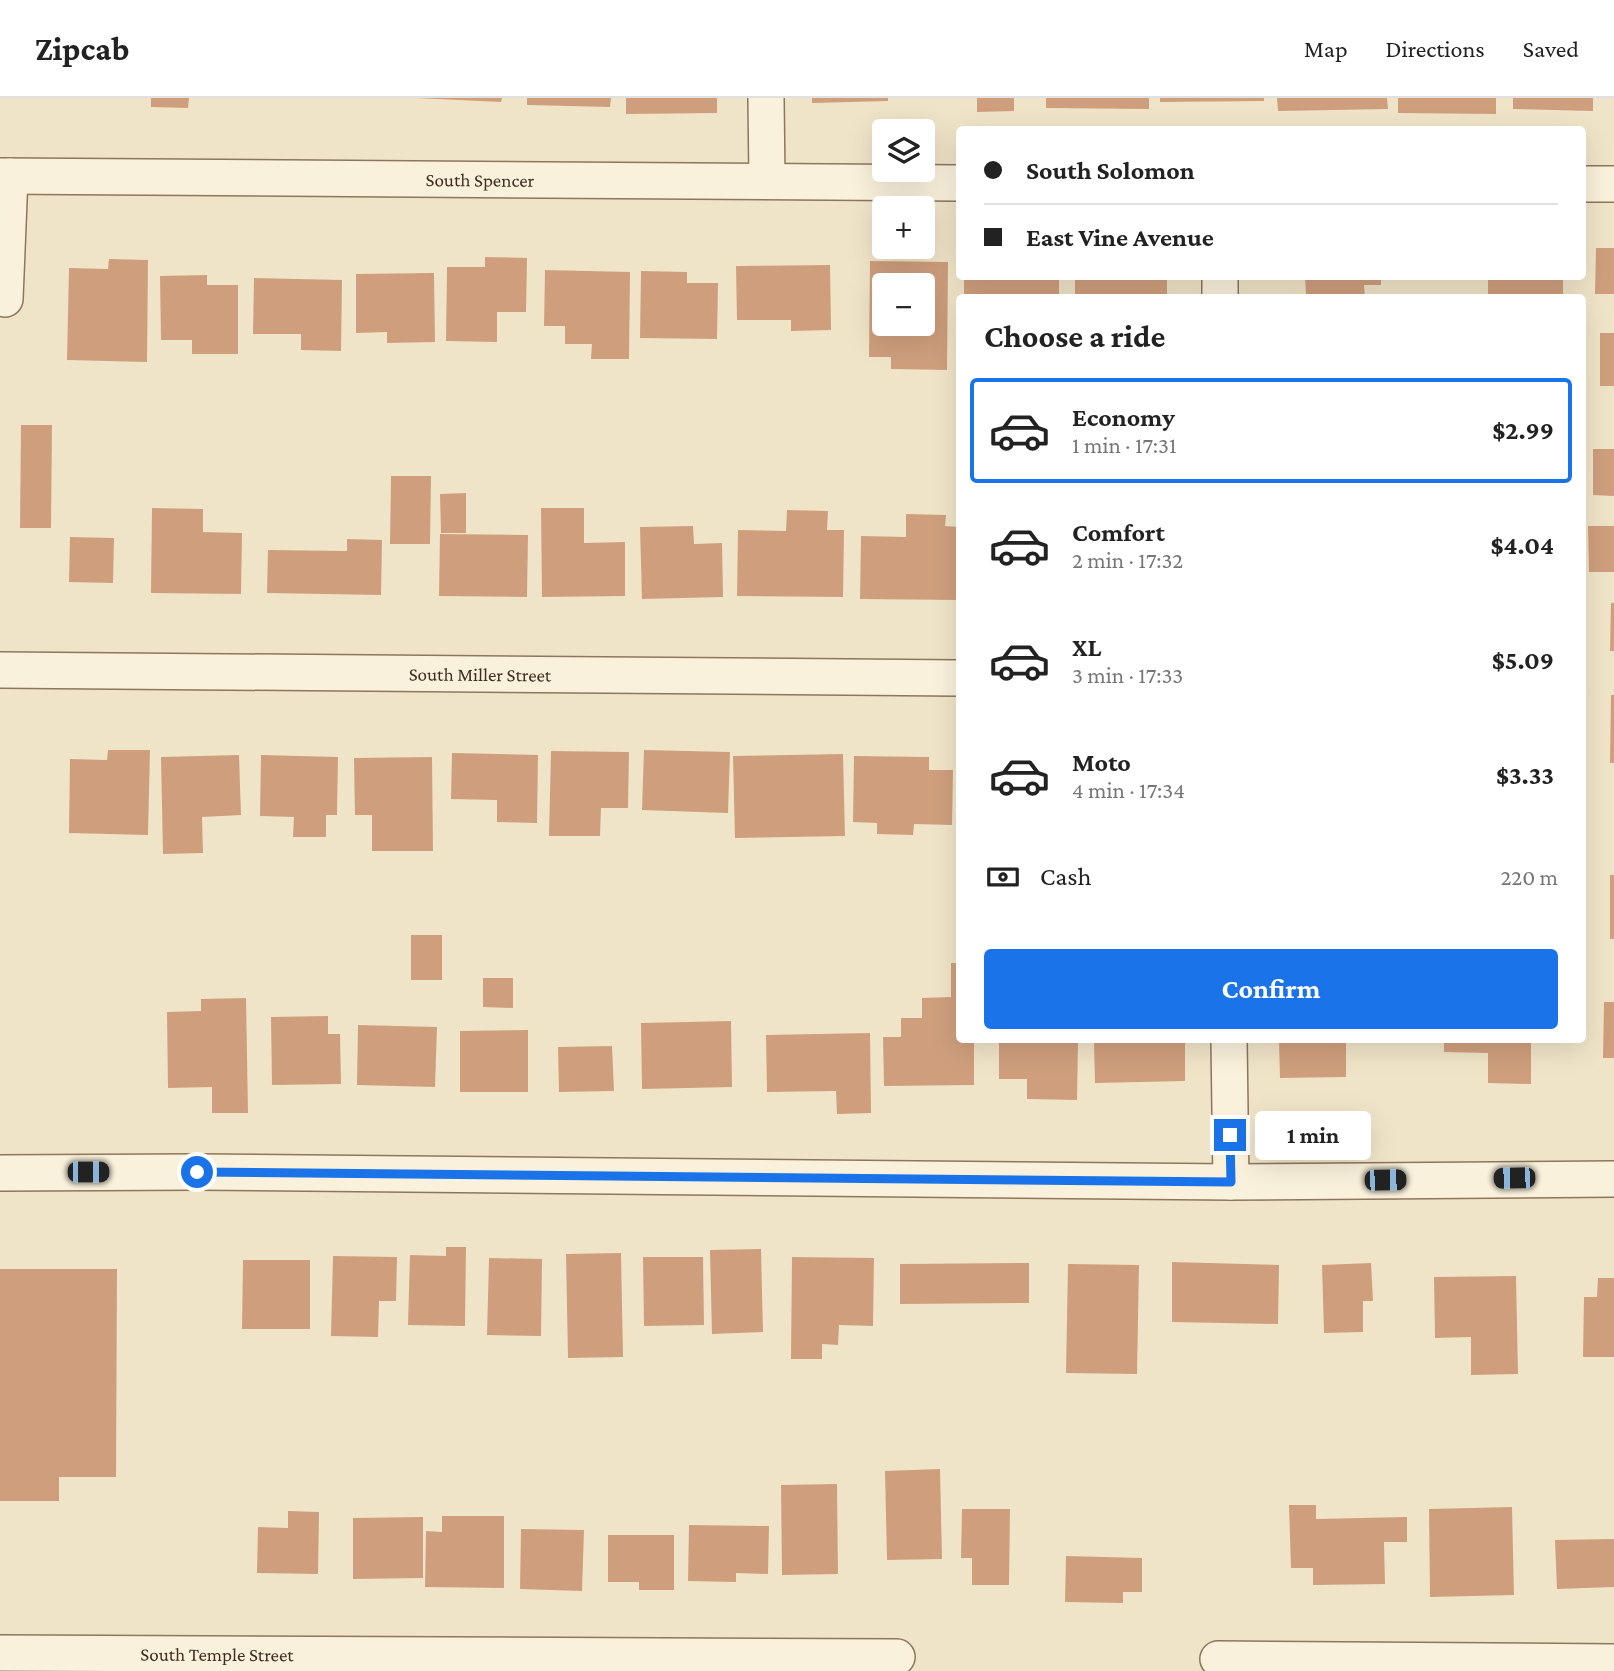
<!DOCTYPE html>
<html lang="en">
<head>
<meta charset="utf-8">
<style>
  body { margin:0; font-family:"Crimson Pro",serif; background:#f6f6f6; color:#222; height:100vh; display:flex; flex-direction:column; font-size:26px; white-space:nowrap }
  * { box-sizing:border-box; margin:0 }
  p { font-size:23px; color:#767676 }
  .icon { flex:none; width:38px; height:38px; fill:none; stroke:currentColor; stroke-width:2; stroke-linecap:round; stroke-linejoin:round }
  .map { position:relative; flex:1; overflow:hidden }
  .panel { position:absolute; left:956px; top:196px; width:630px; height:749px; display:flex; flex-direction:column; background:#fff; border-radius:7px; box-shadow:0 7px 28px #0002 }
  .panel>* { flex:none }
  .top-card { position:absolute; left:956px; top:28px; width:630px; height:154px; border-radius:7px; box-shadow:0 7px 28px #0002; display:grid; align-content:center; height:154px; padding:0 28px; background:#fff }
  .fabs { position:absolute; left:872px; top:21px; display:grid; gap:14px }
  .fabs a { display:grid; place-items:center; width:63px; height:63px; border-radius:7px; background:#fff; box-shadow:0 7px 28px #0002; font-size:35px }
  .end { position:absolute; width:32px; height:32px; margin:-16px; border:9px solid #1a73e8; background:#fff; box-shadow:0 0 0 4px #fff }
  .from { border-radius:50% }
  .bubble { position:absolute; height:49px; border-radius:7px; background:#fff; box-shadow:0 7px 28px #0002; font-size:23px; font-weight:700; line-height:49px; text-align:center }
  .car { position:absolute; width:21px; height:42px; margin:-21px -10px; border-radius:9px; box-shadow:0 0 5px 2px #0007; background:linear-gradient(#222 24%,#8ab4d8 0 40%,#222 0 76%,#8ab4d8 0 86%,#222 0) }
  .top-card b { display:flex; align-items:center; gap:24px; height:66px; font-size:26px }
  .top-card b+b { border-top:2px solid #e0e0e0 }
  .top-card i { width:18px; height:18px; background:#222 }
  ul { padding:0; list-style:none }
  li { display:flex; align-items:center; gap:21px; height:105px; margin:0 14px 10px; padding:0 14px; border:4px solid transparent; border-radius:7px }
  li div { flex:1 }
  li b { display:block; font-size:26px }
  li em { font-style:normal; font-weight:700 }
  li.active { border-color:#1a73e8 }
  li>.icon { width:63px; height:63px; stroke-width:1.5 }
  h2 { padding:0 28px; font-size:32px; line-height:84px }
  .pay { display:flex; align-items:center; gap:18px; height:77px; padding:0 28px; font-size:26px }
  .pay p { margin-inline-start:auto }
  .cta { display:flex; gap:14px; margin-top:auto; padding:14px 28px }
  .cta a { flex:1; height:80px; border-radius:7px; background:#1a73e8; color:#fff; font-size:28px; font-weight:700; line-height:80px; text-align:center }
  header { display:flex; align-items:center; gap:42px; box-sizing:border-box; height:98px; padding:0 35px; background:#fff; border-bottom:2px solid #e0e0e0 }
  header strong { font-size:33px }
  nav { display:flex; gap:38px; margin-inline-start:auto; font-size:24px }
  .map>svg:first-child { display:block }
  .building { fill:#cf9f7d; fill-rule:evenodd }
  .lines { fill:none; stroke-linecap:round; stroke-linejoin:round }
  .minor-casing { stroke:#8d765c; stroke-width:38 }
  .minor { stroke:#faf1dc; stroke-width:35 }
  .route { stroke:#1a73e8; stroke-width:9 }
  .labels { text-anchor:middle; stroke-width:5; stroke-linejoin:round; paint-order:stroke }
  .street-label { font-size:19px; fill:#3d2e20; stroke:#f7eed8 }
</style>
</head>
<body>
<header>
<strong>Zipcab</strong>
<nav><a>Map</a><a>Directions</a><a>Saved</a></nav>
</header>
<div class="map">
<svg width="1614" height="1573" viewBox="0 0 1614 1573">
  <rect width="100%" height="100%" fill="#f0e4c8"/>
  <g class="building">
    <polygon points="151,0 189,0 188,10 151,9"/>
    <polygon points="416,0 502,0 501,4"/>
    <polygon points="527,0 611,0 610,9 527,7"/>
    <polygon points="626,0 717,0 717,15 626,16"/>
    <polygon points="812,0 888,0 888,3 812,5"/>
    <polygon points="977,0 1014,0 1014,13 977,14"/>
    <polygon points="1046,0 1149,0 1149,11 1046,10"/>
    <polygon points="1160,0 1264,0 1264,3 1160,4"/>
    <polygon points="1277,0 1387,0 1388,11 1278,13"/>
    <polygon points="1398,0 1496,0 1496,16 1398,15"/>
    <polygon points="1513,0 1593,0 1593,13 1513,11"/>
    <polygon points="1596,150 1614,150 1614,196 1595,196"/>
    <polygon points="485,159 527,160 526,214 497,214 497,244 446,243 447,169 485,169"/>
    <polygon points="109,161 148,162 147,264 67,262 69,170 108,171"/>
    <path d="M870,163L948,164L947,272L891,271V259H869ZM884,187H922V226H884Z"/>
    <polygon points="830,167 831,232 791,233 791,222 737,222 736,168"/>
    <polygon points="545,172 630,174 629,261 591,261 592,246 565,246 565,228 544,228"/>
    <polygon points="641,173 687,174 687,185 718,185 717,241 640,240"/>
    <polygon points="434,175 435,244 387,245 387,234 356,235 356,176"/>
    <polygon points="207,177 207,187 238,187 238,256 192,256 192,242 161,242 160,178"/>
    <rect x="964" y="178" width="95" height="22"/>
    <rect x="1075" y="178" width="92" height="22"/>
    <polygon points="1305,178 1381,178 1381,187 1364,187 1365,200 1314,200 1306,197"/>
    <rect x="1488" y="178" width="75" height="22"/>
    <polygon points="254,180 342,182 341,253 301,252 301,236 253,236"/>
    <rect x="1600" y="235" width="14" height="53"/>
    <polygon points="21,327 52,327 51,430 20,430"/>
    <polygon points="1593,351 1614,351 1614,398 1593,397"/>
    <polygon points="391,378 431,378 430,446 390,446"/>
    <polygon points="466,395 466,435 441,435 440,396"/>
    <polygon points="152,410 203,411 203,434 242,435 241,496 151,495"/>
    <polygon points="541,410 584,410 584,445 625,444 625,498 542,499"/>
    <polygon points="787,412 828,413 827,432 844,432 843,499 737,498 738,432 786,433"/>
    <polygon points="906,416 946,417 945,428 959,429 959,502 860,501 861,438 906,439"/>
    <polygon points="693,428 694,446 722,445 723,499 642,501 640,429"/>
    <polygon points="1588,428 1614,428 1614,474 1589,474"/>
    <polygon points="440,436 528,437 527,499 439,498"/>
    <polygon points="70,439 114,440 113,485 69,484"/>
    <polygon points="347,441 382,442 381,497 267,495 268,452 347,453"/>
    <polygon points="1611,505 1614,505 1614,553 1610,553"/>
    <polygon points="1611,597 1614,597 1614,665 1610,665"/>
    <polygon points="108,652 150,652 148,737 69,735 70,661 107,662"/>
    <polygon points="644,652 730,654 728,715 642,712"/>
    <polygon points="551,653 629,654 628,710 601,710 600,738 549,738"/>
    <polygon points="452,655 538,657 537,725 497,724 497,702 451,701"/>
    <polygon points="843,656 845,738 735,740 733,658"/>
    <polygon points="239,657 241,717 202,719 203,755 163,756 161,659"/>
    <polygon points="261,657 338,659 337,717 326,717 326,739 293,739 294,719 260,718"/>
    <polygon points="854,658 929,659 929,672 953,672 952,727 914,726 913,737 877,736 877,725 853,724"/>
    <polygon points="432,659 433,753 372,753 372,717 355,717 354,660"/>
    <rect x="1610" y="777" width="4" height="64"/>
    <rect x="411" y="837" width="31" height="45"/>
    <polygon points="951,865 959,865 959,942 974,942 974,987 884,988 883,939 901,939 901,920 922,920 922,900 951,899"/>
    <polygon points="483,880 513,880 513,910 483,909"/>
    <polygon points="246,900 248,1015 212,1015 212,989 168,990 167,914 201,913 201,901"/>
    <polygon points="1604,904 1614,904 1614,960 1603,960"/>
    <polygon points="328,918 328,936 340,936 341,986 272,987 271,919"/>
    <polygon points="731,923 732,989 642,991 641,925"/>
    <polygon points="358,927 437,929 435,989 357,987"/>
    <polygon points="528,932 528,994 460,994 460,933"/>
    <polygon points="870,935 871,1015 837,1016 836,993 767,994 766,937"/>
    <polygon points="999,942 1078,942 1077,1002 1027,1001 1027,981 999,981"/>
    <polygon points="1094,942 1185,942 1185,983 1095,985"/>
    <polygon points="1279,942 1346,942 1346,979 1280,980"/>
    <polygon points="1444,942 1531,942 1531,986 1488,985 1488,955 1444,954"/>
    <polygon points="612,948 614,993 559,994 558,949"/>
    <polygon points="446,1149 466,1149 465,1228 408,1227 410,1157 446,1158"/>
    <polygon points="761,1151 763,1234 712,1236 710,1152"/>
    <polygon points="621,1155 623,1259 568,1260 566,1156"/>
    <polygon points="333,1158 397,1159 396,1203 379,1203 378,1239 331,1238"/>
    <polygon points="643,1159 703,1159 704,1227 644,1228"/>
    <polygon points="792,1159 874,1160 873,1228 839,1227 838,1247 822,1246 822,1261 791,1261"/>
    <polygon points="489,1160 542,1161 541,1238 487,1237"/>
    <polygon points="243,1162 310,1162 310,1231 242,1231"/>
    <polygon points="1172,1164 1279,1167 1278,1226 1172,1224"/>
    <polygon points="1029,1165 1029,1205 900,1206 900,1166"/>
    <polygon points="1371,1165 1373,1203 1363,1203 1363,1234 1324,1235 1322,1167"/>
    <polygon points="1068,1166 1139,1167 1137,1276 1066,1275"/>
    <polygon points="0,1171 117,1171 116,1379 59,1379 59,1403 0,1403"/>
    <polygon points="1516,1178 1518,1276 1471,1277 1471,1239 1435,1240 1434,1179"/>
    <polygon points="1598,1180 1614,1180 1614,1259 1583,1259 1584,1199 1597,1199"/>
    <polygon points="940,1371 942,1461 887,1462 885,1373"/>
    <polygon points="837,1386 838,1476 782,1477 781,1387"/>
    <polygon points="1289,1407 1316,1407 1316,1421 1407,1419 1407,1444 1384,1444 1385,1486 1313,1487 1313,1470 1291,1470"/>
    <polygon points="1512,1409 1514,1497 1430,1499 1429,1411"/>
    <polygon points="962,1411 1010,1411 1009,1487 972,1487 972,1460 961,1460"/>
    <polygon points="288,1413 319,1414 318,1476 257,1475 258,1429 288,1430"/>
    <polygon points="442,1418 504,1418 504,1490 425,1489 426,1433 442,1434"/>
    <polygon points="423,1419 423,1480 353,1481 353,1420"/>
    <polygon points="689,1427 769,1428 768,1476 736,1475 736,1484 688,1483"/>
    <polygon points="521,1431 584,1432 582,1493 520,1491"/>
    <polygon points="608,1437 674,1437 674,1492 639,1492 639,1484 608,1484"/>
    <polygon points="1614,1441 1614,1489 1557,1491 1555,1442"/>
    <polygon points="1066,1458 1142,1460 1142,1494 1123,1494 1123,1505 1065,1504"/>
  </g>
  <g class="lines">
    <defs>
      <g id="minor">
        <polyline points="766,0 767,82"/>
        <path id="s1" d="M0,78L959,85"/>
        <polyline points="1582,86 1614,86"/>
        <polyline points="1220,178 1220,200"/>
        <polyline points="5,201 10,78"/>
        <path id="s2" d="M0,572L959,580"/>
        <polyline points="1229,942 1231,1084"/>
        <polyline points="0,1075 197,1074 1231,1084 1614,1081"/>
        <path id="s3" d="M0,1555L897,1559"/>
        <polyline points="1218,1561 1614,1564"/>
      </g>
    </defs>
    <use href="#minor" class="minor-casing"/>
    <use href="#minor" class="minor"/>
  </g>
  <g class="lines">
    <polyline class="route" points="197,1074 1231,1084 1230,1037"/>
  </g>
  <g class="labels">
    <g class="street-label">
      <text dy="7" stroke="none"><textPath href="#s1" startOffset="480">South Spencer</textPath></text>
      <text dy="7" stroke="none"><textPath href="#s2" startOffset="480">South Miller Street</textPath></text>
      <text dy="7" stroke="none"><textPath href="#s3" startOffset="217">South Temple Street</textPath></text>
    </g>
  </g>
</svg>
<div class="fabs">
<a><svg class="icon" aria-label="layers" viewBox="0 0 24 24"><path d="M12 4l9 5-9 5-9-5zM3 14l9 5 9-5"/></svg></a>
<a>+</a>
<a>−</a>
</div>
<i class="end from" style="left:197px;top:1074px"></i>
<i class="end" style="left:1230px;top:1037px"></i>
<div class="bubble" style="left:1255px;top:1013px;width:116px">1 min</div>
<i class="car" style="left:88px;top:1074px;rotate:90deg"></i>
<i class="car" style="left:1514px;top:1080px;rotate:269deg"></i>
<i class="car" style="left:1385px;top:1082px;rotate:89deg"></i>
<div class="top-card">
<b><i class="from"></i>South Solomon</b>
<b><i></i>East Vine Avenue</b>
</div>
<section class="panel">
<h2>Choose a ride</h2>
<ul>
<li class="active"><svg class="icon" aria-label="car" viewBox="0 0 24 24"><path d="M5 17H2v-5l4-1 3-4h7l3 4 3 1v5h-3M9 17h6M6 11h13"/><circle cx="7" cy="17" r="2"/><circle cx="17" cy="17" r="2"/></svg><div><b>Economy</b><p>1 min · 17:31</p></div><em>$2.99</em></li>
<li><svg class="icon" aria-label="car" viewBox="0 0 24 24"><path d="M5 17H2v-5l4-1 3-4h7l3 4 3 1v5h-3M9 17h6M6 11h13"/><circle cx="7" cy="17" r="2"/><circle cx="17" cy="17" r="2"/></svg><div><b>Comfort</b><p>2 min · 17:32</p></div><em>$4.04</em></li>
<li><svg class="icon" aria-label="car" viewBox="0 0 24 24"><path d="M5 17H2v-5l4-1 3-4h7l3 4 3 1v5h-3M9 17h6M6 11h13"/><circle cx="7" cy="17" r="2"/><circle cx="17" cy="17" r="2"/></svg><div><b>XL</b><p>3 min · 17:33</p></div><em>$5.09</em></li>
<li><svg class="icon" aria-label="car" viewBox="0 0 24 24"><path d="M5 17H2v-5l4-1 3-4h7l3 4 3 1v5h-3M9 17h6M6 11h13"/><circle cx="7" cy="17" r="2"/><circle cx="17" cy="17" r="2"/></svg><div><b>Moto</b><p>4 min · 17:34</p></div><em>$3.33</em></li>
</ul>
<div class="pay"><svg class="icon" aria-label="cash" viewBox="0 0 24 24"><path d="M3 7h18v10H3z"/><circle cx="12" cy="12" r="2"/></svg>Cash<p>220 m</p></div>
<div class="cta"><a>Confirm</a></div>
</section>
</div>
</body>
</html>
